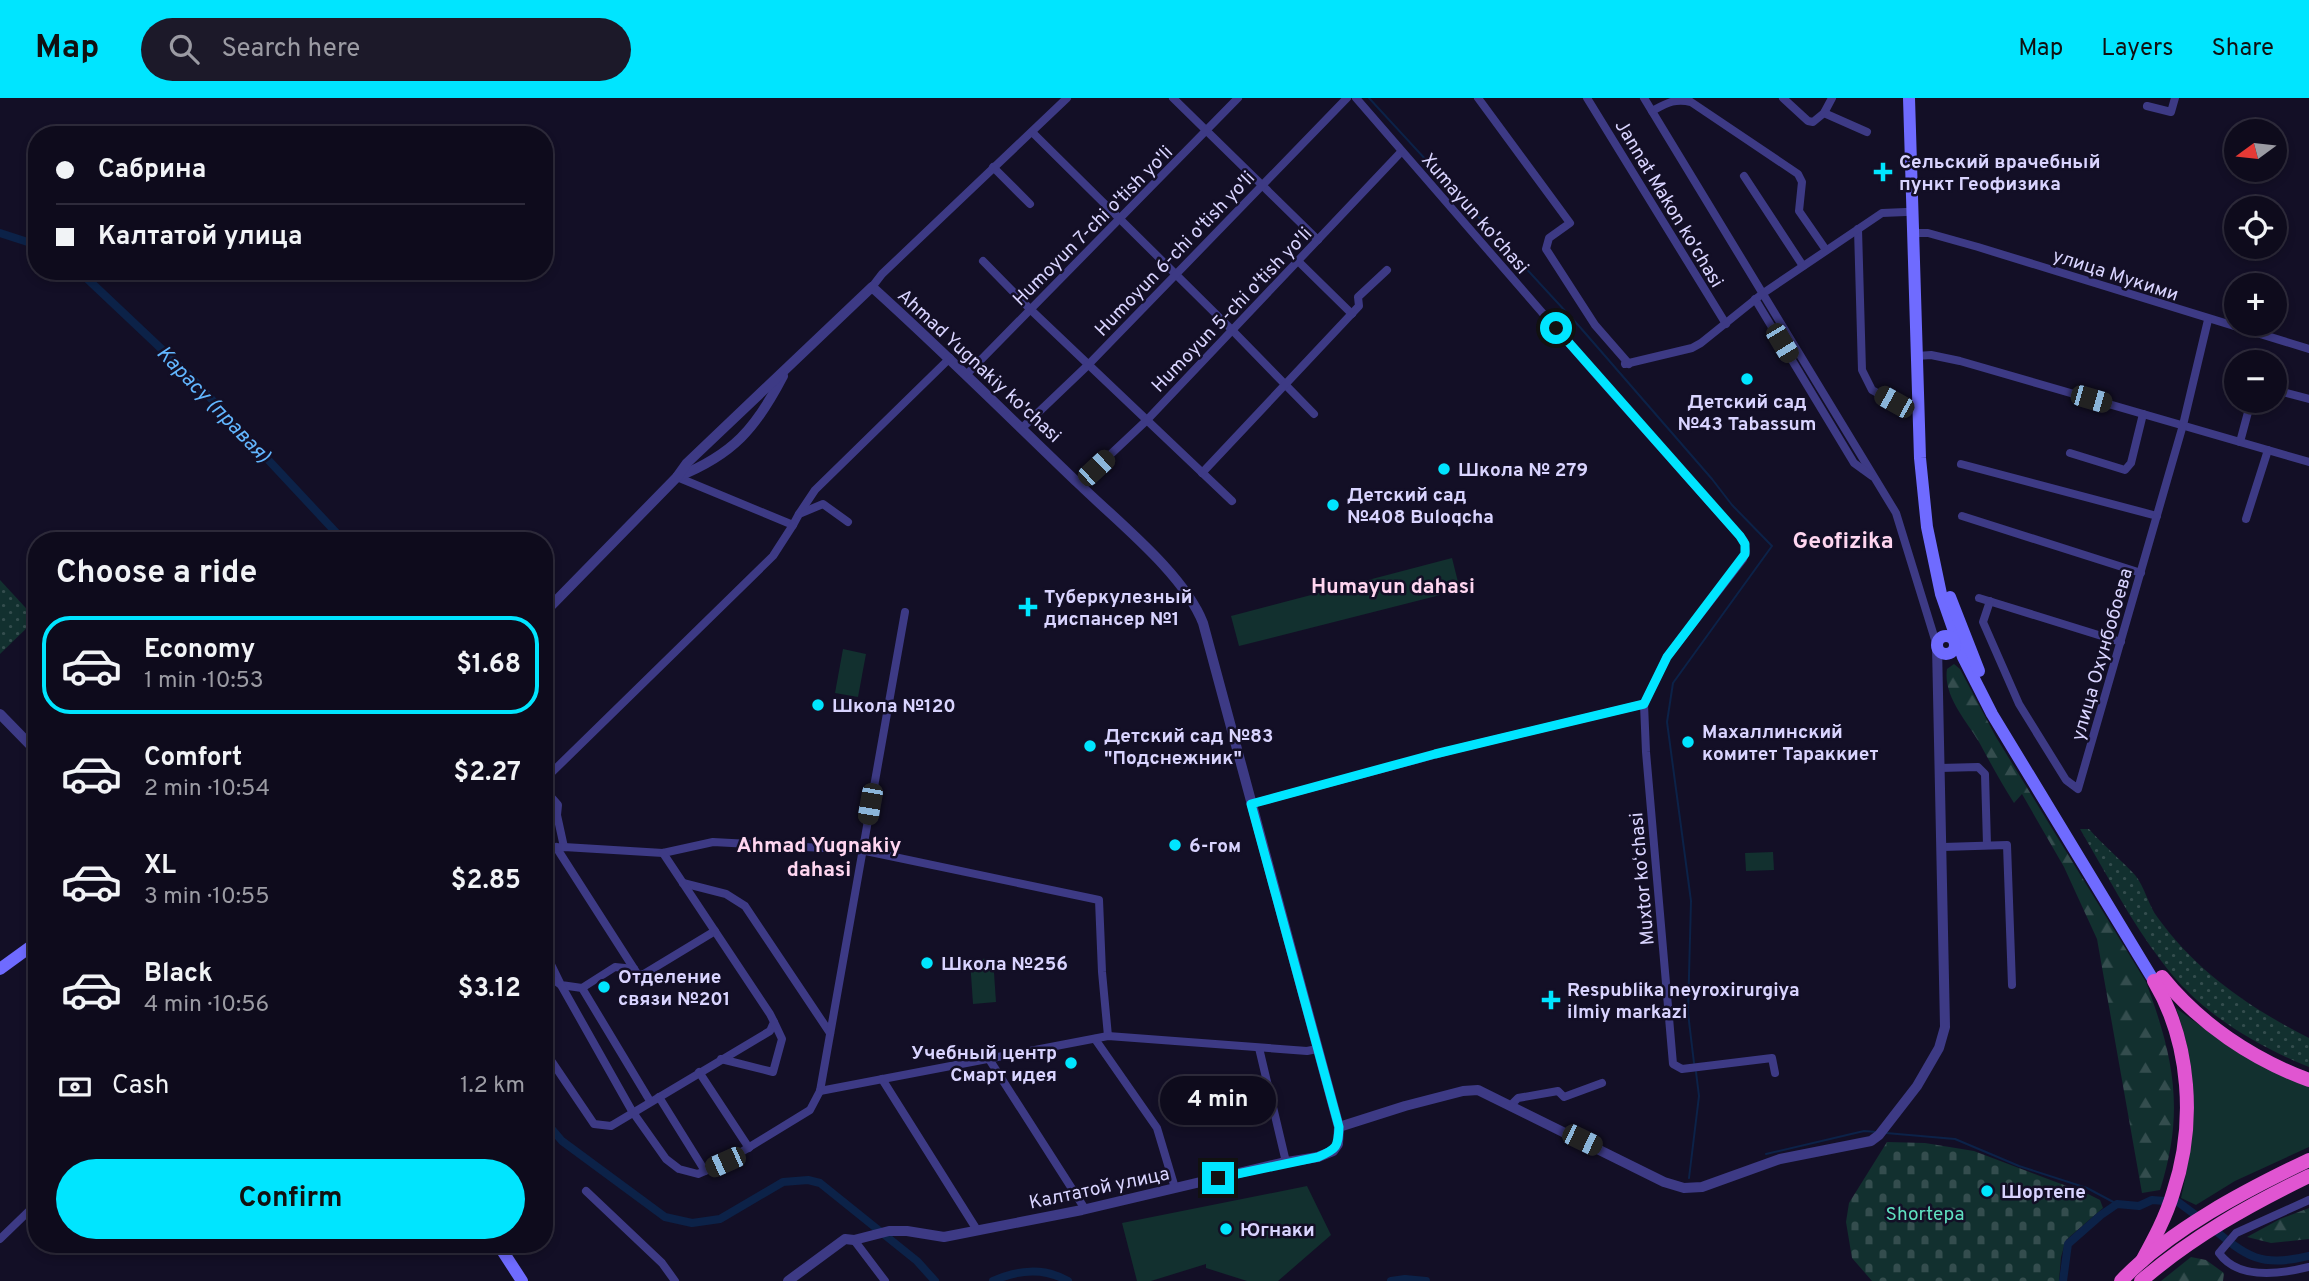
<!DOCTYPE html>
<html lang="en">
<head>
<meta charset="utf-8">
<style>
  body { margin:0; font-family:Overpass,sans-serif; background:#1c1929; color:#f1f3f6; height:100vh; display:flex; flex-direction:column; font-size:26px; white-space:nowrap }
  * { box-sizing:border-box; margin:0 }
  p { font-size:23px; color:#9b9ba3 }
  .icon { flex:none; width:38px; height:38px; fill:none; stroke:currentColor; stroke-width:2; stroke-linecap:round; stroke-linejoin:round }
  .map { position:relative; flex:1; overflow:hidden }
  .details { position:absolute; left:28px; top:434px; width:525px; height:721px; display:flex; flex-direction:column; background:#0e0b1c; border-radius:28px; box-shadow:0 4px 10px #0003,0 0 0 2px #2e2b3b }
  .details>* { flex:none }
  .banner { position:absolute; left:28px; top:28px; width:525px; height:154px; border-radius:28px; box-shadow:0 4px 10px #0003,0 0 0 2px #2e2b3b; display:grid; align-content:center; height:154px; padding:0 28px; background:#0e0b1c }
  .needle { width:46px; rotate:255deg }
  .controls { position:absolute; left:2224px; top:21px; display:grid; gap:14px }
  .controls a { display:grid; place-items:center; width:63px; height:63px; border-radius:50%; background:#0e0b1c; box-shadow:0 4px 10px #0003,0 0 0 2px #2e2b3b; font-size:35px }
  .end { position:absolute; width:32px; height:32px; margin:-16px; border:9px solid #00e5ff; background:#111; box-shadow:0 0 0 4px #111 }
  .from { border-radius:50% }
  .bubble { position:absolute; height:49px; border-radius:24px; background:#0e0b1c; box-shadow:0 4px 10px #0003,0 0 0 2px #2e2b3b; font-size:23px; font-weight:700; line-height:49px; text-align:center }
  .car { position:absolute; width:21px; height:42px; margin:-21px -10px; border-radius:9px; box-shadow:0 0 5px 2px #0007; background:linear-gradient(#222 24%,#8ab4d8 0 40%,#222 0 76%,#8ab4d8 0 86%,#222 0) }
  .banner b { display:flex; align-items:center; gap:24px; height:66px; font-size:26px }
  .banner b+b { border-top:2px solid #2e2b3b }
  .banner i { width:18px; height:18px; background:#f1f3f6 }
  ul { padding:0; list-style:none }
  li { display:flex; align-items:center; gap:21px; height:98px; margin:0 14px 10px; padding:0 14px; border:4px solid transparent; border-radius:28px }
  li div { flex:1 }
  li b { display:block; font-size:26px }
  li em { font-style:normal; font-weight:700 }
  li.active { border-color:#00e5ff }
  li>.icon { width:63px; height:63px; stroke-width:1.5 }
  h2 { padding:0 28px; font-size:32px; line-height:84px }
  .pay { display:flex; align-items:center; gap:18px; height:77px; padding:0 28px; font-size:26px }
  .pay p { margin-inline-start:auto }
  .primary-button { display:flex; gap:14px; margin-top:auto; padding:14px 28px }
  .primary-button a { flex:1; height:80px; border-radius:42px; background:#00e5ff; color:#111; font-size:28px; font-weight:700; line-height:80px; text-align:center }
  header { display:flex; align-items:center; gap:42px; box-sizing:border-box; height:98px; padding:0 35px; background:#00e5ff; color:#111 }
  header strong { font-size:33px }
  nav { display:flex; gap:38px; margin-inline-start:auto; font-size:24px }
  .search { width:490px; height:63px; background:#1c1929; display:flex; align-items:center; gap:18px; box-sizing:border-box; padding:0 24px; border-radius:38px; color:#9b9ba3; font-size:26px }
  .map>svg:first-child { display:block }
  .grass { fill:url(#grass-dots) }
  .forest { fill:url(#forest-firs) }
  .cemetery { fill:url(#cemetery-stones) }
  .park { fill:#12302f }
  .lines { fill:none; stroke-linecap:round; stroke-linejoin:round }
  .stream { stroke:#0c2248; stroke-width:2 }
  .canal { stroke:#0c2248; stroke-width:8 }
  .minor { stroke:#3d3a85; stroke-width:8 }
  .tertiary { stroke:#3d3a85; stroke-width:10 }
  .secondary { stroke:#6f6bff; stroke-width:12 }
  .trunk { stroke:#e055d1; stroke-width:14 }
  .route { stroke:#00e5ff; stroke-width:9 }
  .poi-dot { fill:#00e5ff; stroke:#130f26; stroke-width:2.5 }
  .labels { text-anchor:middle; stroke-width:5; stroke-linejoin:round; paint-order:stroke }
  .poi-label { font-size:19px; font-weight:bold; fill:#d9d4ff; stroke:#130f26; text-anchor:start }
  .street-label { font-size:19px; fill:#d9d4ff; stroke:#130f26 }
  .park-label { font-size:19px; fill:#5fe0c0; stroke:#130f26 }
  .water-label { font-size:21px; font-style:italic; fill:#62b6ff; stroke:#130f26 }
  .neighbourhood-label { font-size:21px; font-weight:bold; fill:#ffd6f0; stroke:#130f26 }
  .quarter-label { font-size:23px; font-weight:bold; fill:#ffd6f0; stroke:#130f26 }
</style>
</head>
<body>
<header>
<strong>Map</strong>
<div class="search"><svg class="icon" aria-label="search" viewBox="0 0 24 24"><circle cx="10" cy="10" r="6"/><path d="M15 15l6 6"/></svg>Search here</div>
<nav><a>Map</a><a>Layers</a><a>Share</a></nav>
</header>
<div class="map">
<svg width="2309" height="1183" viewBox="0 0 2309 1183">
  <defs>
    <pattern id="grass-dots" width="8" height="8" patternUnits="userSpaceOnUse" patternTransform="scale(1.75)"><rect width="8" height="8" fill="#12302f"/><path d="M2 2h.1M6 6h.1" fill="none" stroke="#344d4e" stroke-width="1.8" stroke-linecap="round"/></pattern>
    <pattern id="forest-firs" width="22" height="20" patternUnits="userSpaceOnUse" patternTransform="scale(1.75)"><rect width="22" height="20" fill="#12302f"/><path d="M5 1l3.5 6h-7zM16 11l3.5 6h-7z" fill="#344d4e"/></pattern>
    <pattern id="cemetery-stones" width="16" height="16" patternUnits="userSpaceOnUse" patternTransform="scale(1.75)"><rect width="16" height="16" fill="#12302f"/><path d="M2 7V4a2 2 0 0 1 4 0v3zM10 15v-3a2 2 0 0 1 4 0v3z" fill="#344d4e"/></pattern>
  </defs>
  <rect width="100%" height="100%" fill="#130f26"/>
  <g class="grass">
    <polygon points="0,482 36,521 0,556"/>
    <path d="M2080,731H2089C2103,747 2120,761 2135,777C2145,789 2148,807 2158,820C2197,874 2250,910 2309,940V969C2253,946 2199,914 2162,864C2131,824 2106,775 2080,731Z"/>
  </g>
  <g class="forest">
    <path d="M1954,566L1960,571L1996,639L2146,884C2174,960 2185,1013 2160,1092L2142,1095L2097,841L2064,769L2022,696L2014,705C2001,685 1990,664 1979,644C1966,622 1943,598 1947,571Z"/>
    <polygon points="2309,1110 2309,1141 2271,1145 2247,1139 2280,1121"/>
    <polygon points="2191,1159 2206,1162 2224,1175 2223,1183 2161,1183"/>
  </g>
  <polygon class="cemetery" points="1887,1044 1925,1045 1974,1053 2088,1096 2100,1102 2103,1110 2066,1142 2061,1159 2059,1183 1872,1183 1852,1160 1846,1124 1849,1105"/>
  <g class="park">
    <polygon points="1452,460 1460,492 1239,548 1231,518"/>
    <polygon points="843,551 866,556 858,599 835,595"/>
    <polygon points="1773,754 1774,772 1746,773 1745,755"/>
    <polygon points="993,860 996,904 973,906 970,862"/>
    <path d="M2176,910L2237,954L2309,988V1049L2235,1083L2196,1107L2181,1100C2196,1031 2200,977 2176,910Z"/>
    <polygon points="1307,1088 1331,1137 1278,1183 1247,1183 1206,1170 1206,1166 1151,1183 1137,1183 1122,1125"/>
  </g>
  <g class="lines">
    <g class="stream">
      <polyline points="1369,0 1579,228 1712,381 1732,407 1772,448 1673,585 1667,624 1691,803 1688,915 1694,965"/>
      <polyline points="1886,1035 1955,1041 2019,1068 2087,1090 2117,1106"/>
      <polyline points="1766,1056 1864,1033 1877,1034"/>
      <polyline points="1689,1080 1699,998 1696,974"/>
    </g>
    <g class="canal">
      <polyline points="0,135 37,147"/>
      <polyline points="79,173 188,276 344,443"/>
      <polyline points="544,1022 562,1043 665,1119 692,1125 720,1121 783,1084 808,1082 820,1085 917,1163 935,1183"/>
      <path d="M2211,1129C2247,1159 2261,1170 2309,1158"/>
      <path d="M993,1183C1017,1172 1044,1169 1068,1183"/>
      <polyline points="1391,1183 1405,1181 1426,1183"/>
      <polyline points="2063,1183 2068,1146 2101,1117 2117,1106 2139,1108 2152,1102 2178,1104 2201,1121"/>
    </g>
    <g class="minor">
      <polyline points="1173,0 1318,142"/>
      <polyline points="1356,0 1592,272 1744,443 1746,453 1743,461 1667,559 1644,606 1646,654 1673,966 1682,971 1772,960 1775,975"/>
      <polyline points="1478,0 1570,125 1549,140 1546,151 1595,227 1629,266"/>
      <polyline points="1587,0 1726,226"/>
      <polyline points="1644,0 1896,415 1937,548"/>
      <polyline points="1783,0 1808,23 1813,24 1824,15 1832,0"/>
      <polyline points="2147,8 2171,14 2175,0"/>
      <path d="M1652,13C1667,5 1675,0 1691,4L1798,76L1802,84L1799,113L1826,152"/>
      <polyline points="1824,15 1867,34"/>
      <polyline points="1032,34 1232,232 1314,316"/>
      <polyline points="993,69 1030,106"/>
      <polyline points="1744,78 1803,168"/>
      <polyline points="1858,131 1862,272 1872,292 1894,304"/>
      <polyline points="1913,135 1928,135 1978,149 2309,251"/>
      <polyline points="983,163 1031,212 1232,403"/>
      <polyline points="1298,163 1352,216"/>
      <polyline points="872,189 882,176 1067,0"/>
      <polyline points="1755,201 1854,365 1872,378"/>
      <polyline points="1917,258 1931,257 1960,263 2309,364"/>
      <polyline points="1625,266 1692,250 1701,245 1762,196 1882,115 1906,114"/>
      <polyline points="967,276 1238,0"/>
      <polyline points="2275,292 2309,301"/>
      <polyline points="1022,330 1088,267 1347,0"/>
      <polyline points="2240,344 2251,303"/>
      <polyline points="2070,355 2125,372 2131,365 2143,316"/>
      <polyline points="1961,366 2157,418"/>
      <polyline points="1202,375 1359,208 1358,199 1387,172"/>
      <polyline points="677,379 793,427 799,416 823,406 848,424"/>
      <polyline points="1079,386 1147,322 1401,54"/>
      <polyline points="799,416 815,392 950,260"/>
      <polyline points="1962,418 2141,475"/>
      <polyline points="2246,421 2268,352"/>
      <polyline points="1979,500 2121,544"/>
      <polyline points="1990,503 1983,524 2019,606 2066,682 2078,691 2183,327 2208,222"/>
      <polyline points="1940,670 1978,669 1985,676 1987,747"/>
      <polyline points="544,682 773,458 793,427"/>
      <polyline points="544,691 558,707 557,717 564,749"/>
      <polyline points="1251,706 1460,650 1644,606"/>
      <polyline points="556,749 638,877 644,876 715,833"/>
      <polyline points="1943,749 2007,747 2012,887"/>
      <polyline points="544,750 564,749 663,755 713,744 861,752 1099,802 1102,874 1108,938"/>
      <polyline points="683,785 726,796 745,808 830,935"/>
      <polyline points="544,852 561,887 582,890 650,1003"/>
      <polyline points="544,880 553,881 561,887 632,1013 666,1061 679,1071 698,1076 725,1064 810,1012 820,993 905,514"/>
      <polyline points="582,890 615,869 634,871"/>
      <polyline points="1095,941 1157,1030 1175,1090"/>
      <polyline points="1259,950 1286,1064"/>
      <polyline points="544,952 594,1026 611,1028 770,933 774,924 770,916 663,755"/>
      <polyline points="721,961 773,974 782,941 774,924"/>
      <polyline points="989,961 1085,1111"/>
      <polyline points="699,974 749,1050"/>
      <polyline points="882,981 977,1132"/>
      <polyline points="820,993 1108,938 1307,953 1317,951"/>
      <polyline points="659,999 705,1073"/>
      <polyline points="1511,1007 1518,1000 1558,993 1564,999 1602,985"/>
      <polyline points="586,1093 662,1165 675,1183"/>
      <path d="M2309,1102L2236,1135L2219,1155C2238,1182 2281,1176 2309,1169"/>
      <polyline points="0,1141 32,1110"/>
      <polyline points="854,1142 885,1183"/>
    </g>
    <g class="tertiary">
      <path d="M677,379C733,357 756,330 783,278"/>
      <path d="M544,515L677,379L687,365L872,189C943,253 1011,321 1080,387C1118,424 1184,476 1203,525L1339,1029L1338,1046L1333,1053L1318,1059L1281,1065L1082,1112L944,1139L907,1133H889L854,1142L845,1141L788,1183"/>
      <polyline points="0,616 37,654"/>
      <polyline points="1339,1029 1405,1008 1463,993 1478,992 1664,1084 1684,1090 1702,1089 1780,1061 1871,1043 1879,1037 1917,988 1939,950 1945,929 1937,548"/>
    </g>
    <g class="secondary">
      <polyline points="1909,0 1920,360 1927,429 1941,496 1963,559 1992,616 2154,883"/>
      <polyline points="1950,499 1979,573"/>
      <circle cx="1946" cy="547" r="9"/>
      <polyline points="0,871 37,844"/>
      <polyline points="498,1146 522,1183"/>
    </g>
    <g class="trunk">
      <path d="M2162,879C2200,926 2252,961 2309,982"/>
      <path d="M2142,1163C2154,1141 2166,1119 2173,1095C2196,1027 2191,945 2154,883"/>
      <path d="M2121,1183C2169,1132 2246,1092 2309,1062"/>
      <path d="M2141,1183C2192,1139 2249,1107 2309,1078"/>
    </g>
  </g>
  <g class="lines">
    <path class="route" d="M1218,1080L1318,1059C1337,1051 1338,1049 1339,1029L1251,706L1435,656L1644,606L1667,559L1745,456V446L1740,438L1556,230"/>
  </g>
  <g class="poi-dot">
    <path d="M1879.5 63.5h7v7h7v7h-7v7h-7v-7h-7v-7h7z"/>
    <circle cx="1747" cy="281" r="7"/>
    <circle cx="1444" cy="371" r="7"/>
    <circle cx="1333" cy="407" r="7"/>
    <path d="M1024.5 498.5h7v7h7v7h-7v7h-7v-7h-7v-7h7z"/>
    <circle cx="818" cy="607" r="7"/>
    <circle cx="1688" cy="644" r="7"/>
    <circle cx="1090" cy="648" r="7"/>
    <circle cx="1175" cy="747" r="7"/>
    <circle cx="927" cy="865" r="7"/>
    <circle cx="604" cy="889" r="7"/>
    <path d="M1547.5 891.5h7v7h7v7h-7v7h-7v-7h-7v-7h7z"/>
    <circle cx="1071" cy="965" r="7"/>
    <circle cx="1987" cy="1093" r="7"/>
    <circle cx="1226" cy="1131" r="7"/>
  </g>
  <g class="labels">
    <g class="poi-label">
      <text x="1899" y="70">Сельский врачебный<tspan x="1899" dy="22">пункт Геофизика</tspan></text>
      <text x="1747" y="310" text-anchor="middle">Детский сад<tspan x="1747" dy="22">№43 Tabassum</tspan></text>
      <text x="1458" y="378">Школа № 279</text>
      <text x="1347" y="403">Детский сад<tspan x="1347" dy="22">№408 Buloqcha</tspan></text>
      <text x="1044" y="505">Туберкулезный<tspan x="1044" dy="22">диспансер №1</tspan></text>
      <text x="832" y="614">Школа №120</text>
      <text x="1702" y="640">Махаллинский<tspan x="1702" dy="22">комитет Тараккиет</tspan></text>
      <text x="1104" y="644">Детский сад №83<tspan x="1104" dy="22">"Подснежник"</tspan></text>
      <text x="1189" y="754">6-гом</text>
      <text x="941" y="872">Школа №256</text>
      <text x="618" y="885">Отделение<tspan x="618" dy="22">связи №201</tspan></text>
      <text x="1567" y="898">Respublika neyroxirurgiya<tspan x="1567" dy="22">ilmiy markazi</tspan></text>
      <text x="1057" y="961" text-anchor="end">Учебный центр<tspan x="1057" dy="22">Смарт идея</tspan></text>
      <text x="2001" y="1100">Шортепе</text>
      <text x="1240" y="1138">Югнаки</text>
    </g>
    <g class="street-label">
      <text transform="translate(1670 105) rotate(59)" y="7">Jannat Makon ko'chasi</text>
      <text transform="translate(1476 115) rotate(49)" y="7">Xumayun ko'chasi</text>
      <text transform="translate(1092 127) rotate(-45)" y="7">Humoyun 7-chi o'tish yo'li</text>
      <text transform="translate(1174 155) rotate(-46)" y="7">Humoyun 6-chi o'tish yo'li</text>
      <text transform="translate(2116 176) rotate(18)" y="7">улица Мукими</text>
      <text transform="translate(1231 211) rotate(-46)" y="7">Humoyun 5-chi o'tish yo'li</text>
      <text transform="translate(980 267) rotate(43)" y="7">Ahmad Yugnakiy ko'chasi</text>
      <text transform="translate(2101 556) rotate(-74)" y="7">улица Охунбобоева</text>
      <text transform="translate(1641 781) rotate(-95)" y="7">Muxtor koʻchasi</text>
      <text transform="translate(1099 1089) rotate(-12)" y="7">Калтатой улица</text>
    </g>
    <g class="park-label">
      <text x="1925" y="1122">Shortepa</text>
    </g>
    <g class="water-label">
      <text transform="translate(214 306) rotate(46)" y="7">Карасу (правая)</text>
    </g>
    <g class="neighbourhood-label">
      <text x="1393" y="495">Humayun dahasi</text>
      <text x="819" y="754">Ahmad Yugnakiy<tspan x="819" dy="24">dahasi</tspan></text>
    </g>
    <g class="quarter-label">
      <text x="1843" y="450">Geofizika</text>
    </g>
  </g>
</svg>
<div class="controls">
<a><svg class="needle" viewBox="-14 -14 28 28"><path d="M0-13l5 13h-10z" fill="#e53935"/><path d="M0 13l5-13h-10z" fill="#9b9ba3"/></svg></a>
<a><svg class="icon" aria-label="locate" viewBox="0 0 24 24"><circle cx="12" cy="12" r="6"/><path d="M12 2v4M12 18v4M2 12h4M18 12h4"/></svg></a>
<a>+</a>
<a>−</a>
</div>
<i class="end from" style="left:1556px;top:230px"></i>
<i class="end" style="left:1218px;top:1080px"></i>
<div class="bubble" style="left:1160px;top:978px;width:116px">4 min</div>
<i class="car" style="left:1782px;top:245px;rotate:149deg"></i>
<i class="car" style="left:2091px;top:301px;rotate:106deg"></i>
<i class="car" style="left:1894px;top:304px;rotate:299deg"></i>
<i class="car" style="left:1096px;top:370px;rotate:47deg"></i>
<i class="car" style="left:870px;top:706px;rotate:190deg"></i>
<i class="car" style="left:1582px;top:1042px;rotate:116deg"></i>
<i class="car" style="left:725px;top:1064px;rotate:246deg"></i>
<div class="banner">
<b><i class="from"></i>Сабрина</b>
<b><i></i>Калтатой улица</b>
</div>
<section class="details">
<h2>Choose a ride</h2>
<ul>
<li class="active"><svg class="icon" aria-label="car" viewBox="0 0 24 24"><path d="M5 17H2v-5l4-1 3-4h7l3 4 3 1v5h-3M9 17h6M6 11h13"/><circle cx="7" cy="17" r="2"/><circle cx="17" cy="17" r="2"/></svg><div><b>Economy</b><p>1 min · 10:53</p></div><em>$1.68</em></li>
<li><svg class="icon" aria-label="car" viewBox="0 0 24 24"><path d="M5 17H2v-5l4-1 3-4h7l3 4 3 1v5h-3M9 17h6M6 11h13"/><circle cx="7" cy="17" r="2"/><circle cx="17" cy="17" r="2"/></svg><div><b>Comfort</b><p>2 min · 10:54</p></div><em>$2.27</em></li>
<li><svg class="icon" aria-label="car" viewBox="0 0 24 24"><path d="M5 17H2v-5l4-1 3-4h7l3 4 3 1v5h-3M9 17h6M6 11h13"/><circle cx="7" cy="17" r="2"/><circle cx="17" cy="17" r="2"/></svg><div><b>XL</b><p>3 min · 10:55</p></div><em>$2.85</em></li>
<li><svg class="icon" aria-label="car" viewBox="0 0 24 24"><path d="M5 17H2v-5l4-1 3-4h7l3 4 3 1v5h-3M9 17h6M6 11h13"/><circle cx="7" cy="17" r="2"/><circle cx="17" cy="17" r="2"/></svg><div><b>Black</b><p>4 min · 10:56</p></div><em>$3.12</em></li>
</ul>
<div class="pay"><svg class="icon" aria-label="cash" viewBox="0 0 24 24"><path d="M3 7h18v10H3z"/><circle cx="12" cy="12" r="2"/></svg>Cash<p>1.2 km</p></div>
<div class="primary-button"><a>Confirm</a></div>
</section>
</div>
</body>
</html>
